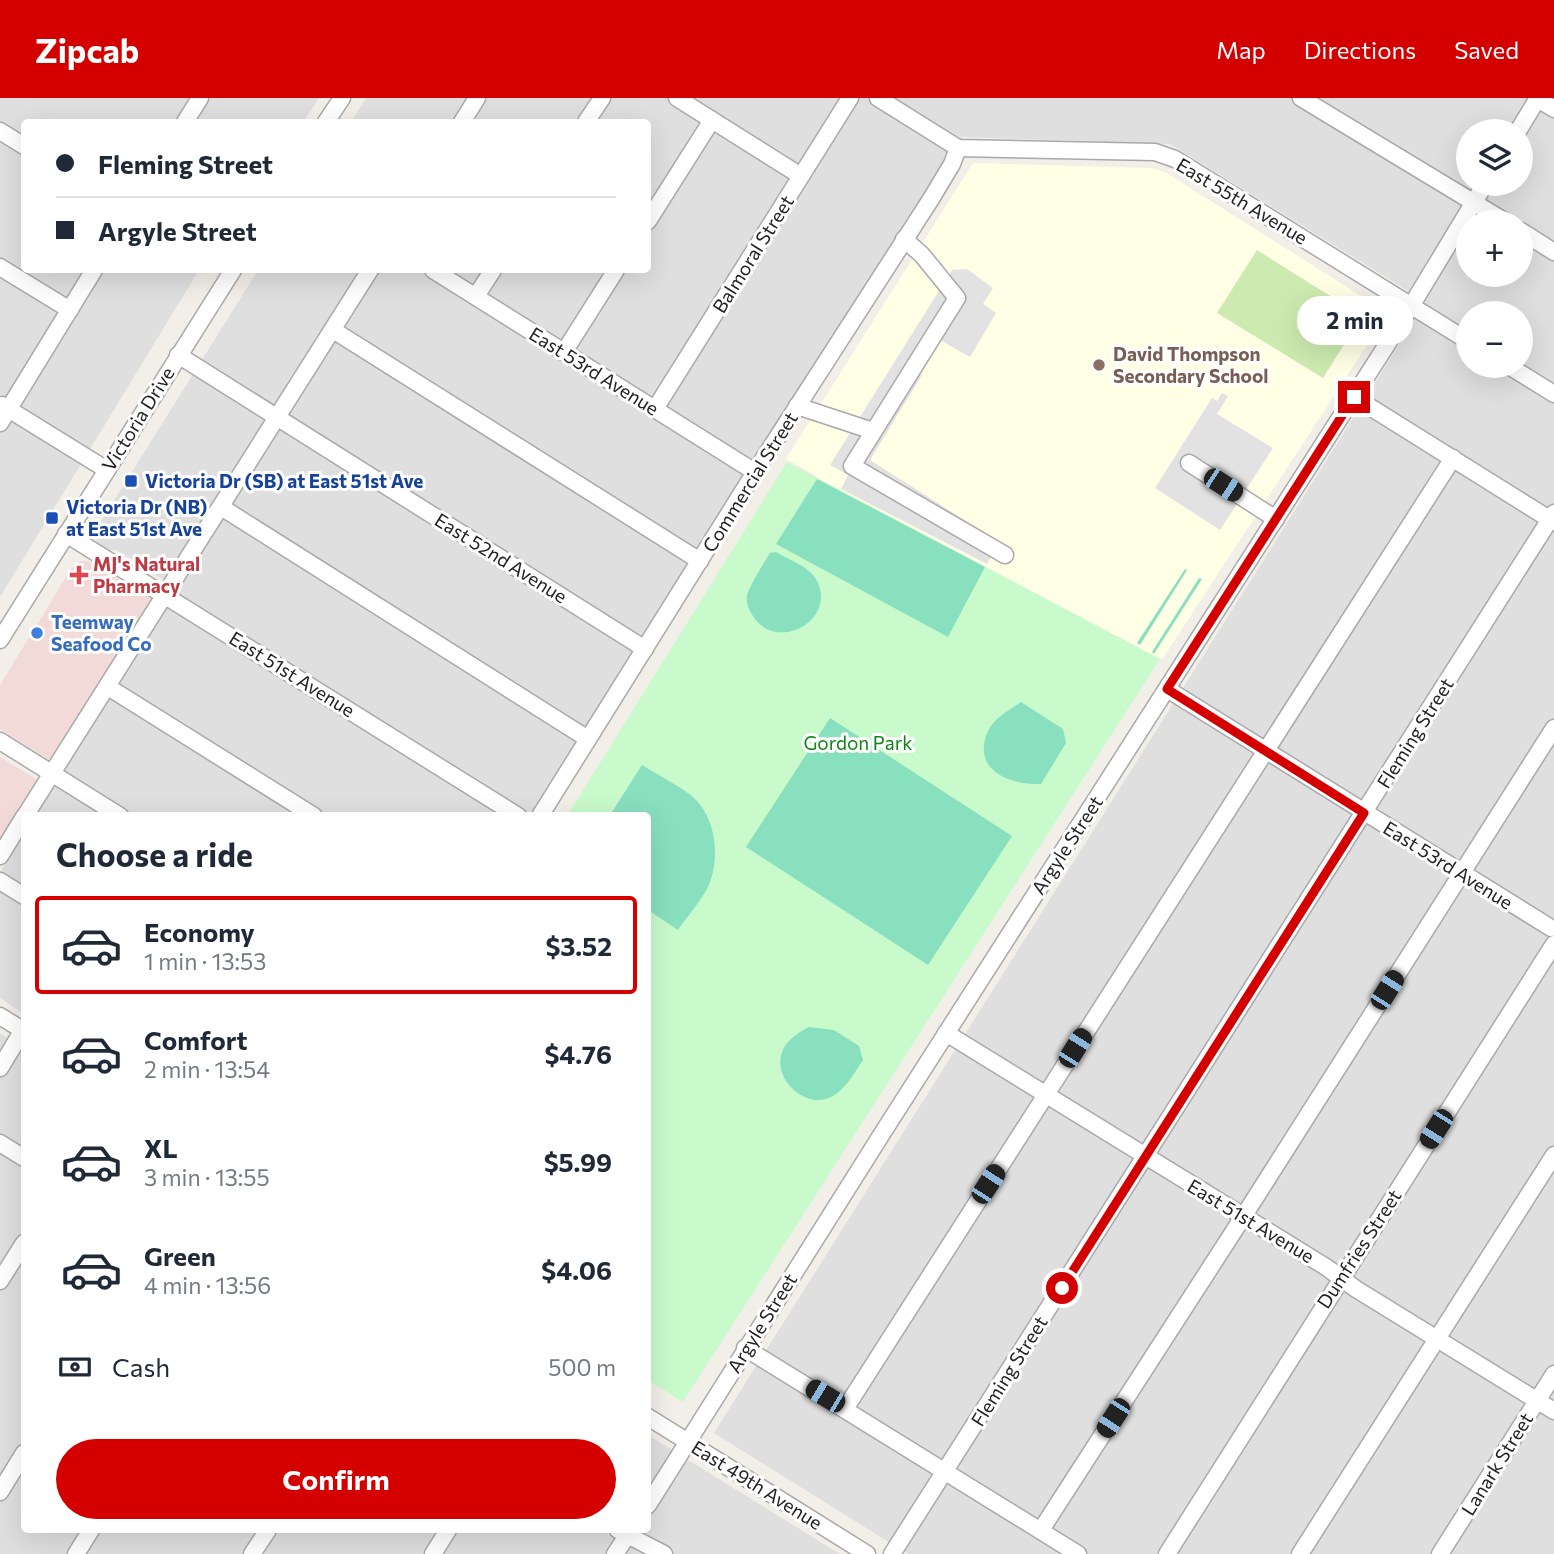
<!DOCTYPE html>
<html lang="en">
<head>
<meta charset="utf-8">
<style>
  body { margin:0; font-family:Commissioner,sans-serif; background:#f2f2f3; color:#1f2937; height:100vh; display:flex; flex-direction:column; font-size:26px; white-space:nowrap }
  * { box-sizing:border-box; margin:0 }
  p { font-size:23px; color:#747a83 }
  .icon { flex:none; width:38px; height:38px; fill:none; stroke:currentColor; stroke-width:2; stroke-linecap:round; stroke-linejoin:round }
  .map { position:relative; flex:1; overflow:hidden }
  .drawer { position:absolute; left:21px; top:714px; width:630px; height:721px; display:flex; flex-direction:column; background:#fff; border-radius:7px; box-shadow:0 7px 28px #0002 }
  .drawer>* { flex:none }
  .banner { position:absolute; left:21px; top:21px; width:630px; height:154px; border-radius:7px; box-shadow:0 7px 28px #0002; display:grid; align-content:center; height:154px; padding:0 35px; background:#fff }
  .tools { position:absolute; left:1456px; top:21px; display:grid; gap:14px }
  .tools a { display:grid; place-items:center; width:77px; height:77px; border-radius:50%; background:#fff; box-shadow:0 7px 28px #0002; font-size:35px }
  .end { position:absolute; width:32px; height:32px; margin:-16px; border:9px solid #d40000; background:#fff; box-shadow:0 0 0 4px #fff }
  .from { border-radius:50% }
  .bubble { position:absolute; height:49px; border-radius:24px; background:#fff; box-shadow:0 7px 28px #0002; font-size:23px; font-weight:700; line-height:49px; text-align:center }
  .car { position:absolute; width:21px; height:42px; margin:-21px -10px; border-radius:9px; box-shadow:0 0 5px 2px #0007; background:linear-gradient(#222 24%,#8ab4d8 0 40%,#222 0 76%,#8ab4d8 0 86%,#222 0) }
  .banner b { display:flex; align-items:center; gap:24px; height:66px; font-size:26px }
  .banner b+b { border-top:2px solid #e0e1e3 }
  .banner i { width:18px; height:18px; background:#1f2937 }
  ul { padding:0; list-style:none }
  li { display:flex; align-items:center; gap:21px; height:98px; margin:0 14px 10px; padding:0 21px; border:4px solid transparent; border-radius:7px }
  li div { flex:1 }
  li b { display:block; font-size:26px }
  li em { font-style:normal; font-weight:700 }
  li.active { border-color:#d40000 }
  li>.icon { width:63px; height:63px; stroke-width:1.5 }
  h2 { padding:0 35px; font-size:32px; line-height:84px }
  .pay { display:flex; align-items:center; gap:18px; height:77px; padding:0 35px; font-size:26px }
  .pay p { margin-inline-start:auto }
  .primary-button { display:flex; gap:14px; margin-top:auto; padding:14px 35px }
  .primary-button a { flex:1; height:80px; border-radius:42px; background:#d40000; color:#fff; font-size:28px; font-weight:700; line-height:80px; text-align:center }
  header { display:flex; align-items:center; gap:42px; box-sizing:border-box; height:98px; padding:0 35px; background:#d40000; color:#fff }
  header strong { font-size:33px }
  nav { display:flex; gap:38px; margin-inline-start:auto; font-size:24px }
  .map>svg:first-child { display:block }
  .residential { fill:#e0dfdf; fill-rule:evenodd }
  .commercial { fill:#f2dad9 }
  .education { fill:#ffffe5 }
  .grass { fill:#cdebb0 }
  .park { fill:#c8facc }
  .pitch { fill:#88e0be }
  .parking { fill:#e2e2e2 }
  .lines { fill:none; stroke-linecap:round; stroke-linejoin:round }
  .minor-casing { stroke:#a9a9a9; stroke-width:19 }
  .minor { stroke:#fff; stroke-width:16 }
  .route { stroke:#d40000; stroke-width:9 }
  .education-dot { fill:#8d6e63; stroke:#fff; stroke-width:2.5 }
  .transit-dot { fill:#1a4fb4; stroke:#fff; stroke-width:2.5 }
  .health-dot { fill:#e0444e; stroke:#fff; stroke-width:2.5 }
  .shop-dot { fill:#3f7fe0; stroke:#fff; stroke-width:2.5 }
  .labels { text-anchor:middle; stroke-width:6; stroke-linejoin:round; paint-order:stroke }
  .street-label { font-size:19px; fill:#222; stroke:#fff }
  .education-label { font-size:19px; font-weight:bold; fill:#785e54; stroke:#fff; text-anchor:start }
  .transit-label { font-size:19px; font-weight:bold; fill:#164399; stroke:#fff; text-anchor:start }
  .health-label { font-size:19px; font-weight:bold; fill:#be3a42; stroke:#fff; text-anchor:start }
  .shop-label { font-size:19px; font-weight:bold; fill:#366cbe; stroke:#fff; text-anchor:start }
  .park-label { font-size:19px; fill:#0c8416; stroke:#fff }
</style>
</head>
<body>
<header>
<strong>Zipcab</strong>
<nav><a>Map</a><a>Directions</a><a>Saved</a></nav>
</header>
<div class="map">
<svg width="1554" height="1456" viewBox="0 0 1554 1456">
  <rect width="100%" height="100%" fill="#f2efe9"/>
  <g class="residential">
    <polygon points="0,0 193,0 177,24 24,24 24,172 199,172 0,499"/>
    <polygon points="210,0 319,0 303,24 195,24"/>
    <path d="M366,0H1554V1456H908L714,1335L1426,204L1170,46L962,39L531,717L35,718L176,490L116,452H108L99,447L96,443L95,433L258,172H648V24H351ZM1468,33H1521V86H1468ZM1468,124H1521V177H1468ZM1468,215H1521V268H1468Z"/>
    <polygon points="24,735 24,916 0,900 0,774"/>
    <polygon points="0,935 24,951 24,1432 648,1432 648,1337 840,1456 0,1456"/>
  </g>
  <g class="commercial">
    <polygon points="80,463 89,463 152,501 55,660 48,661 0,631 0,587 71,471"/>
    <polygon points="0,659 36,681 39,686 0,750"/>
  </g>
  <polygon class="education" points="973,65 1151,70 1165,74 1388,215 1163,560 1160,561 817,381 815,377 786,361"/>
  <polygon class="grass" points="1257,152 1362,218 1323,280 1217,215"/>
  <polygon class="park" points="787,364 1160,561 683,1304 648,1282 648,718 567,718"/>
  <g class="pitch">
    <polygon points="817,381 985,469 948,539 776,446"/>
    <path d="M776,454C789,462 808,468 816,481C839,521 777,556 753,518C749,512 746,505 747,498C748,490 765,463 770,455Z"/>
    <polygon points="1185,471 1187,472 1140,547 1137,545"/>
    <polygon points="1199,480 1202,481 1154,556 1152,554"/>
    <path d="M1021,604L1063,631L1066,645L1041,686C1009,687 971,672 988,633C994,620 1010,612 1021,604Z"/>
    <polygon points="830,620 1012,738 928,867 746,749"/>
    <path d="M642,667C658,677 678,687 693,699C717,720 721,764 707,791C699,805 687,819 678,832L648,812V718L610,717Z"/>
    <path d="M809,929L834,932L859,948L863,962C854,975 846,991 831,999C806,1012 772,981 782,954C786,942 799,934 809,929Z"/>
  </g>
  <g class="parking">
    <polygon points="967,171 993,190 983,206 996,215 970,259 940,242 920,275 922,277 870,362 999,444 987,466 841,391 848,377 830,367 952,172"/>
    <polygon points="1222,295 1228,298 1217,316 1273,350 1220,432 1155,390 1212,300 1217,303"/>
  </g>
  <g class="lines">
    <defs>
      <g id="minor">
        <polyline points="677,0 801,78"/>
        <polyline points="878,0 958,50 1155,54 1175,61 1468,243"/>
        <polyline points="1301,0 1506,124"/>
        <polyline points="1536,0 1554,11"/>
        <polyline points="185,24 200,0"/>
        <polyline points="326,24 342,0"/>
        <polyline points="462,24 477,0"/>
        <polyline points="586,24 602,0"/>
        <polyline points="0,33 24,48"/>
        <polyline points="1518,33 1538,0"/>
        <polyline points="648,123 712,22"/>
        <polyline points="1521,133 1554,154"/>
        <polyline points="904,141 922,157 957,200 852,368 1005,457"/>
        <polyline points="0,169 70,212"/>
        <polyline points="433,172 755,374"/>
        <polyline points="476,198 493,172"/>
        <polyline points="333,232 700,463"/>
        <polyline points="564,254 616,172"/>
        <polyline points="178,257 645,551"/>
        <polyline points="1509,268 1554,296"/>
        <polyline points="1354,299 1554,424"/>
        <polyline points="2,307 107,372"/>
        <polyline points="797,308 873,333"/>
        <polyline points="655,311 850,0"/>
        <polyline points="0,325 94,172"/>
        <polyline points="1189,365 1276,421"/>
        <polyline points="221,409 588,641"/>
        <polyline points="66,436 518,718"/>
        <polyline points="0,542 233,172"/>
        <polyline points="108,589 314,718"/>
        <polyline points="1167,591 1551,830"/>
        <polyline points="0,643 120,718"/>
        <polyline points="25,718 370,172"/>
        <polyline points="540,718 755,374 931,101 952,66 958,50"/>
        <polyline points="0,758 24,719"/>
        <polyline points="0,783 24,798"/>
        <polyline points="0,918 24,933"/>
        <polyline points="946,935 1326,1169 1356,1191 1554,1313"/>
        <polyline points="0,970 23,932"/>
        <polyline points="0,1045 24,1060"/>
        <polyline points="0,1183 24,1145"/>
        <polyline points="745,1250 1078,1456"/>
        <polyline points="845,1311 1453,360"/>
        <polyline points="648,1319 867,1456"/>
        <polyline points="0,1394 24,1355"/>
        <polyline points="648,1407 885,1031 1402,223 1485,86"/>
        <polyline points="618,1432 664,1456"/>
        <polyline points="1041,1432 1252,1105 1554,630"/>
        <polyline points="76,1456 91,1432"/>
        <polyline points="252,1456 268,1432"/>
        <polyline points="433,1456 448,1432"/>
        <polyline points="615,1456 631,1432"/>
        <polyline points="892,1456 1554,415"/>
        <polyline points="1167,1456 1554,846"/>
        <polyline points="1300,1456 1554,1057"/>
        <polyline points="1440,1456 1554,1276"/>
      </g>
    </defs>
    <use href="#minor" class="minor-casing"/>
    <use href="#minor" class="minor"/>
  </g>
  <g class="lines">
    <polyline class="route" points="1062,1190 1364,715 1167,591 1354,299"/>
  </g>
  <circle class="education-dot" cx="1099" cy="267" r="7"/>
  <g class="transit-dot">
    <rect x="124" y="376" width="14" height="14" rx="3.5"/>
    <rect x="45" y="413" width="14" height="14" rx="3.5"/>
  </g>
  <path class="health-dot" d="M75.5 466.5h7v7h7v7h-7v7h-7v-7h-7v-7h7z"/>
  <circle class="shop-dot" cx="37" cy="535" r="7"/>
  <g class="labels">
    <g class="street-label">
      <text transform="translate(1242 103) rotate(31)" y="7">East 55th Avenue</text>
      <text transform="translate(753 156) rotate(-58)" y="7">Balmoral Street</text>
      <text transform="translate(594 273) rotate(32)" y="7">East 53rd Avenue</text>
      <text transform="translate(138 321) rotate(-58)" y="7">Victoria Drive</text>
      <text transform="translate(750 384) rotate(-58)" y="7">Commercial Street</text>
      <text transform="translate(501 460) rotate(32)" y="7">East 52nd Avenue</text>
      <text transform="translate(292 576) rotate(32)" y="7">East 51st Avenue</text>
      <text transform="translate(1415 635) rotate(-58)" y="7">Fleming Street</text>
      <text transform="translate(1067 747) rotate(-57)" y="7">Argyle Street</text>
      <text transform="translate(1448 767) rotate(32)" y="7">East 53rd Avenue</text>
      <text transform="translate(1251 1123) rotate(31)" y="7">East 51st Avenue</text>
      <text transform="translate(1359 1151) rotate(-57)" y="7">Dumfries Street</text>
      <text transform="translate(762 1225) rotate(-58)" y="7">Argyle Street</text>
      <text transform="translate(1009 1273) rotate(-58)" y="7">Fleming Street</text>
      <text transform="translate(1497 1366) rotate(-58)" y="7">Lanark Street</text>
      <text transform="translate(757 1387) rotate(32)" y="7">East 49th Avenue</text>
    </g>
    <g class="education-label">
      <text x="1113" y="263">David Thompson<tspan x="1113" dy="22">Secondary School</tspan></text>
    </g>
    <g class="transit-label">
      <text x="145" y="390">Victoria Dr (SB) at East 51st Ave</text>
      <text x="66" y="416">Victoria Dr (NB)<tspan x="66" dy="22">at East 51st Ave</tspan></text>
    </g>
    <g class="health-label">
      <text x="93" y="473">MJ's Natural<tspan x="93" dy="22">Pharmacy</tspan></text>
    </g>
    <g class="shop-label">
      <text x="51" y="531">Teemway<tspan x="51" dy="22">Seafood Co</tspan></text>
    </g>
    <g class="park-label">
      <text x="858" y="652">Gordon Park</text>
    </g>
  </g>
</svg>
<div class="tools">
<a><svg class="icon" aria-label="layers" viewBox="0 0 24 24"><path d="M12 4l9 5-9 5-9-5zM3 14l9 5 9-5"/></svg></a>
<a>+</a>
<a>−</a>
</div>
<i class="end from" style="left:1062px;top:1190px"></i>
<i class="end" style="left:1354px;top:299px"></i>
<div class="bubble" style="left:1297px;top:198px;width:116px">2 min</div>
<i class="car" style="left:1223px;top:387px;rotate:123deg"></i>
<i class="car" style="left:1387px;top:892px;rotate:32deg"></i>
<i class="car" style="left:1075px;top:950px;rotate:32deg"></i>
<i class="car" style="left:1436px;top:1031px;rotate:212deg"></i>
<i class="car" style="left:988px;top:1086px;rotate:33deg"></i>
<i class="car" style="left:825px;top:1298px;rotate:301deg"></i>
<i class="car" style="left:1113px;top:1320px;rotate:213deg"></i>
<div class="banner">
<b><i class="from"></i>Fleming Street</b>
<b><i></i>Argyle Street</b>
</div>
<section class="drawer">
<h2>Choose a ride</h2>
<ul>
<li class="active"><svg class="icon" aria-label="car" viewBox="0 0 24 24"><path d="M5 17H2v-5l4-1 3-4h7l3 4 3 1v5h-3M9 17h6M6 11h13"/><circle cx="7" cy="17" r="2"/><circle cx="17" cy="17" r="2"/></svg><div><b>Economy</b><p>1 min · 13:53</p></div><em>$3.52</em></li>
<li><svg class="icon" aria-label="car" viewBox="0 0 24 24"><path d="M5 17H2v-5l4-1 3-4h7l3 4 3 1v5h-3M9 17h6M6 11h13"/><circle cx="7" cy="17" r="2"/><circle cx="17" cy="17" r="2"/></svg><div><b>Comfort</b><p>2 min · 13:54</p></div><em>$4.76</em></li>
<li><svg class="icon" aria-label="car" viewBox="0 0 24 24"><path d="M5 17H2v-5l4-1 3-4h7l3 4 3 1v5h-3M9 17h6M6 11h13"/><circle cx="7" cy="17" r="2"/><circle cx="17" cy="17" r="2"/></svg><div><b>XL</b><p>3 min · 13:55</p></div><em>$5.99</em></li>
<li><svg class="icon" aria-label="car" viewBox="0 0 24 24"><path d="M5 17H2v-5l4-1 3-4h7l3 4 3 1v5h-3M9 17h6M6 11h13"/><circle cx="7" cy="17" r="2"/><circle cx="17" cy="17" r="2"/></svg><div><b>Green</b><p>4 min · 13:56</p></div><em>$4.06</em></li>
</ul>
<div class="pay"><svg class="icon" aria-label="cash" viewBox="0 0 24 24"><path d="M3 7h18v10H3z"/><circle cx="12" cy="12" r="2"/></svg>Cash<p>500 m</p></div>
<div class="primary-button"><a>Confirm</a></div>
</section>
</div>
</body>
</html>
